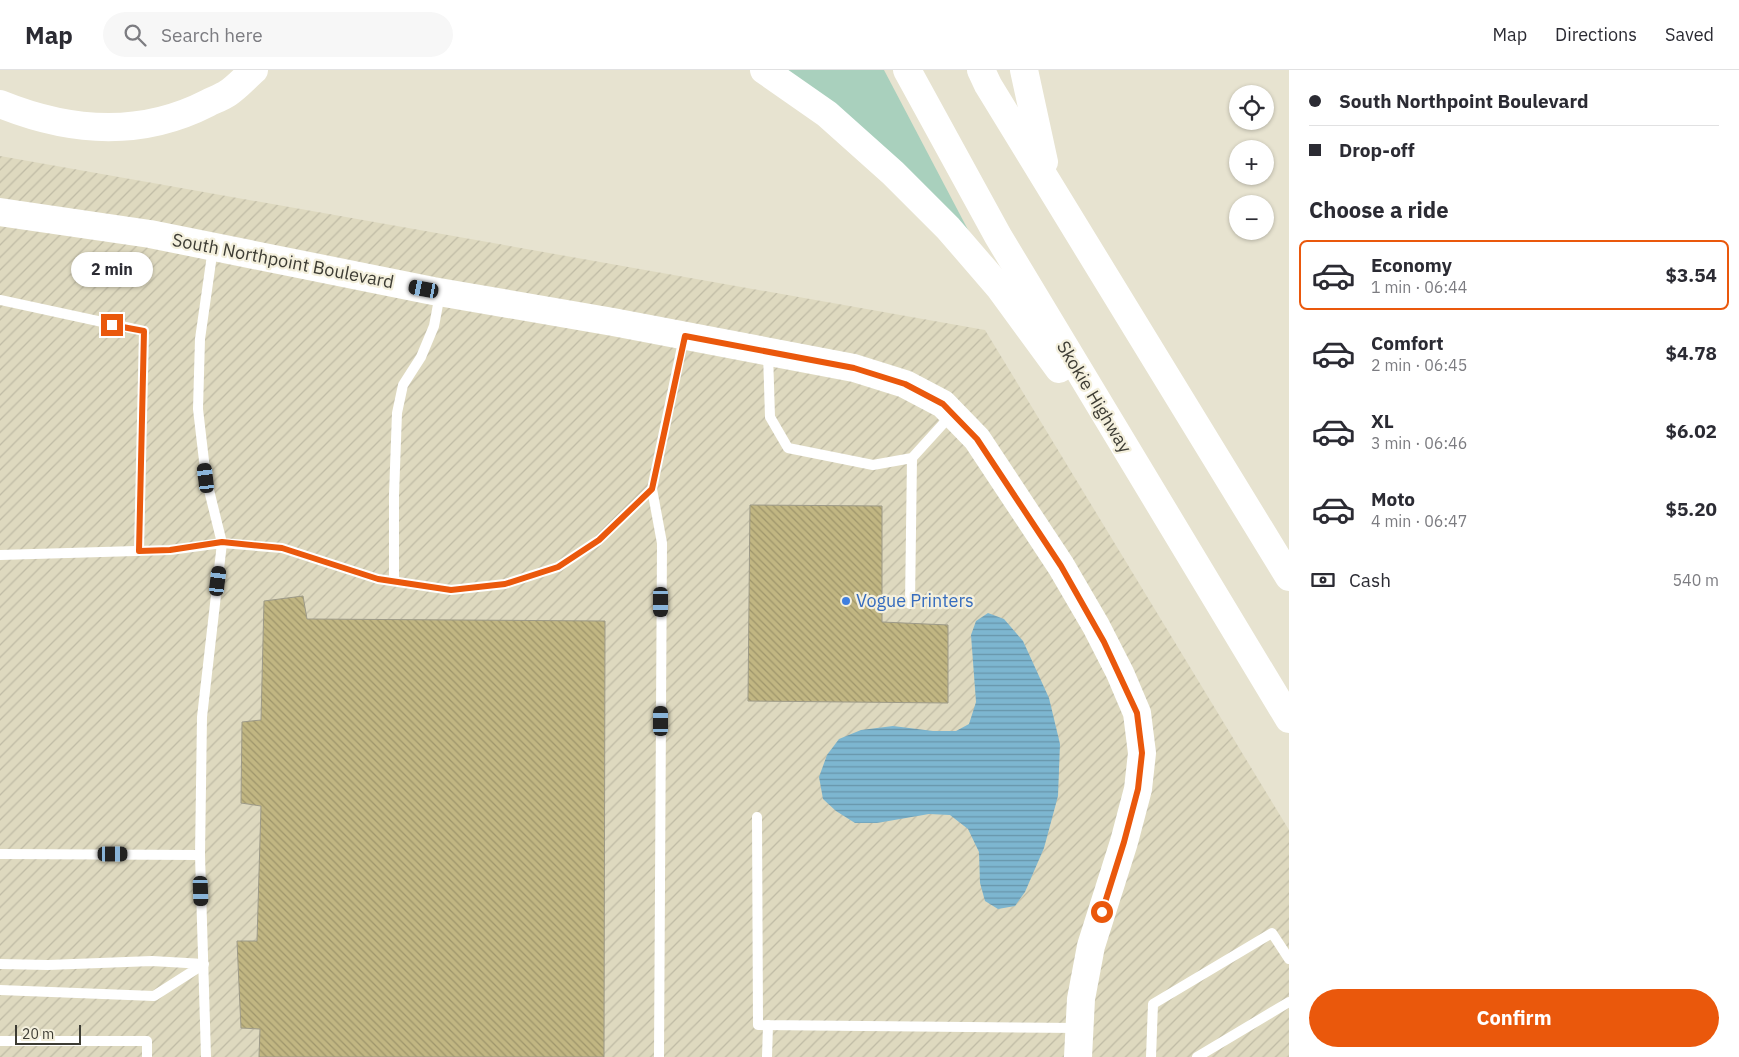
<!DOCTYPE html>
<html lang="en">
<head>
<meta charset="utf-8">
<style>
  body { margin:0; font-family:"IBM Plex Sans",sans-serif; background:#f7f7f7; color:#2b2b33; height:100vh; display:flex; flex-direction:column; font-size:19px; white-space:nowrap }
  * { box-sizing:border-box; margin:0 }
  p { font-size:16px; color:#7c7c81 }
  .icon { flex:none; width:28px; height:28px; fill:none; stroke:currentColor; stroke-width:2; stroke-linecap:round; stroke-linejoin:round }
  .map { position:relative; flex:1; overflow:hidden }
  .side { display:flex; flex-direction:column; background:#fff; width:450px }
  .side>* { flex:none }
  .top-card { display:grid; align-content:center; height:110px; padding:0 20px; background:#fff }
  .tools { position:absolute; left:1229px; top:15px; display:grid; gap:10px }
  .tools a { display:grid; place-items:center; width:45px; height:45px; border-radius:50%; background:#fff; box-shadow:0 1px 4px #0004; font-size:25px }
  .scale { position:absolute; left:15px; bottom:12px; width:66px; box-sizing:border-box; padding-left:5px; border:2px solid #3d3c34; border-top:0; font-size:14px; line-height:18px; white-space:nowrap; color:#3d3c34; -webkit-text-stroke:4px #f4f0dd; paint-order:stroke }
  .end { position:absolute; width:22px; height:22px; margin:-11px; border:6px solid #ea580c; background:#fff; box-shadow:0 0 0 2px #fff }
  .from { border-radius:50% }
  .bubble { position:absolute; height:35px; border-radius:18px; background:#fff; box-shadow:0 1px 4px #0004; font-size:16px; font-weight:700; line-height:35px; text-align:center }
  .car { position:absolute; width:15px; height:30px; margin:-15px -8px; border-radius:6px; box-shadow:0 0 4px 1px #0007; background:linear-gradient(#222 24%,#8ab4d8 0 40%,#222 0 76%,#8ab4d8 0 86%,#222 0) }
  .top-card b { display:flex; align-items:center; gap:18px; height:48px; font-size:19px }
  .top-card b+b { border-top:1px solid #e1e1e2 }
  .top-card i { width:12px; height:12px; background:#2b2b33 }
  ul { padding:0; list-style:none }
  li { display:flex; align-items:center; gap:15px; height:70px; margin:0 10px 8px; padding:0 10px; border:2px solid transparent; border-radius:8px }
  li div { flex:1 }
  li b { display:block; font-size:19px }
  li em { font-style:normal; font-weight:700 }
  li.current { border-color:#ea580c }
  li>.icon { width:45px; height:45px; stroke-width:1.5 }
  h2 { padding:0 20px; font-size:22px; line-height:60px }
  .pay { display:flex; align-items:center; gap:12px; height:55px; padding:0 20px; font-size:19px }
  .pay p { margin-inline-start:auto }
  .primary-button { display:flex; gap:10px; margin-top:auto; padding:10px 20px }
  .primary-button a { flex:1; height:58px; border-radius:30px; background:#ea580c; color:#fff; font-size:20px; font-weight:700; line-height:58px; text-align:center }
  header { display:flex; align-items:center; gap:30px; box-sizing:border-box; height:70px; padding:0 25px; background:#fff; border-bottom:1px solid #e1e1e2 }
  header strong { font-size:24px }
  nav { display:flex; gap:28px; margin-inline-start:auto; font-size:18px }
  .search { width:350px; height:45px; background:#f7f7f7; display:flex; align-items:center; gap:12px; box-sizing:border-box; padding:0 18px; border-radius:28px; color:#7c7c81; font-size:19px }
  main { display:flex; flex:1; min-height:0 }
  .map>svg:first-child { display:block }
  .industrial { fill:url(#industrial-furrows) }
  .grass { fill:#a9d0bd }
  .water { fill:url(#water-rules) }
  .building { fill:url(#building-back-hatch); stroke:#9d9a88 }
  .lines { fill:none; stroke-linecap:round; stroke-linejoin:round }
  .lane { stroke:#fff; stroke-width:10 }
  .secondary { stroke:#fff; stroke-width:28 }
  .primary { stroke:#fff; stroke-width:28 }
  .highway { stroke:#fff; stroke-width:28 }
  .route { stroke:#ea580c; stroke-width:6 }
  .shop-dot { fill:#3f7fe0; stroke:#f4f0dd; stroke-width:2 }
  .labels { text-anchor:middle; stroke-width:4.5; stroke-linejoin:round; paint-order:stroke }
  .street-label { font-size:18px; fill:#3d3c34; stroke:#f4f0dd }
  .shop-label { font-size:18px; fill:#366cbe; stroke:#f4f0dd; text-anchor:start }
</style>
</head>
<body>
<header>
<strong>Map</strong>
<div class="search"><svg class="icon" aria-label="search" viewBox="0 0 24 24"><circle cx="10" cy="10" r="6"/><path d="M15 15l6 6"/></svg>Search here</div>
<nav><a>Map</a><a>Directions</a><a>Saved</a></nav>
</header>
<main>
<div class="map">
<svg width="1289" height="987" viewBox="0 0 1289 987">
  <defs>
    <pattern id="industrial-furrows" width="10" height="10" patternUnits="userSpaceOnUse" patternTransform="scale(1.25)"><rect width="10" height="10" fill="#ded9bf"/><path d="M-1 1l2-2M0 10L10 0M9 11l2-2" fill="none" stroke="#bfbba5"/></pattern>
    <pattern id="water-rules" width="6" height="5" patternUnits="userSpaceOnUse" patternTransform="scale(1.25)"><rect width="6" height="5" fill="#7db6d0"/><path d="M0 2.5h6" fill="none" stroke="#6895aa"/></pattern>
    <pattern id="building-back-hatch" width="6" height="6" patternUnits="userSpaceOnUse" patternTransform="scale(1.25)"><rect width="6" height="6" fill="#c1b682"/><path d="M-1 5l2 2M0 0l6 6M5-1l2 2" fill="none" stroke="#9e956b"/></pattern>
  </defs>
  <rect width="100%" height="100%" fill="#e7e3d0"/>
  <polygon class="industrial" points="0,86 985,260 1289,760 1289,987 0,987"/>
  <polygon class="grass" points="783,0 884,0 976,175"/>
  <polygon class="water" points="988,543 1004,549 1023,571 1049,628 1060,674 1058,726 1044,778 1025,822 1015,836 998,839 985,831 980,813 979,782 968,759 950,745 929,744 877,753 855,753 836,741 823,729 819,707 827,685 839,669 861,660 893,656 933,661 956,661 969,654 976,632 971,565 976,551"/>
  <g class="building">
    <polygon points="750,435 882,436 882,552 948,555 948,633 748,631"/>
    <polygon points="303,526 307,549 605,551 604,987 259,987 260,959 241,958 237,871 257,871 261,736 241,733 242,652 261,650 264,531"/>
  </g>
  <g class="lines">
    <g class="lane">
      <polyline points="213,178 200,269 198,339 206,408 222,473 282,478 378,509 451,520 505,514 558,497 599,470 652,419 684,267"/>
      <polyline points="0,230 144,261 139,481"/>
      <polyline points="768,283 770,347 788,378 873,395 912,388 952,344"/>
      <polyline points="652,419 662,473 659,987"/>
      <polyline points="0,485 170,480 222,473 202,647 200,785 206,987"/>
      <polyline points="394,511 394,425 397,343 403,315 421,287 434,256 440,224"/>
      <polyline points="910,534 912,388"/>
      <polyline points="757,747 758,955 1079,958"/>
      <polyline points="0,784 200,785"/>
      <polyline points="0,894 48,895 152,891 204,894 154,926 0,920"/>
      <polyline points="0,971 147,971 147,987"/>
      <polyline points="767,987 768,955"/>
      <polyline points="1151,987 1153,934 1272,863 1289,889"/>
      <polyline points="1197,987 1289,932"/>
    </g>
    <polyline class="secondary" points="0,142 150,164 433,221 613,252 854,298 905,314 943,334 977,369 1061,496 1096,556 1120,603 1137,643 1142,683 1138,719 1124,772 1091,876 1081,929 1078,987"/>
    <path class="primary" d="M0,34C69,62 140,68 208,33C214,30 222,27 228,23C237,17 246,7 254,0"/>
    <g class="highway">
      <polyline points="764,0 827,44 893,103 948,158 999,217 1059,299"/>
      <polyline points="907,0 998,166 1289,649"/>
      <polyline points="981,0 988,15 1289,507"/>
      <polyline points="1024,0 1044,92"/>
    </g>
  </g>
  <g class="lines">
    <polyline class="route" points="112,255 144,261 139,481 170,480 222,472 282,478 378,509 451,520 505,514 558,497 599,470 652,419 685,266 854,298 905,314 943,334 977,369 1061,496 1104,572 1137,643 1142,683 1138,719 1124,772 1102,842"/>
  </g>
  <circle class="shop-dot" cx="846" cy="531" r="5"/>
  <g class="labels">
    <g class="street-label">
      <text transform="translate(283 191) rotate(11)" y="6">South Northpoint Boulevard</text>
      <text transform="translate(1094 327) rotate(59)" y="6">Skokie Highway</text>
    </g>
    <g class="shop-label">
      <text x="856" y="537">Vogue Printers</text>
    </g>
  </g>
</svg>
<div class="tools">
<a><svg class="icon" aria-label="locate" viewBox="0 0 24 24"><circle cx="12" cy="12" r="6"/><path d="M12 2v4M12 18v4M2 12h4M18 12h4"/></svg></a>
<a>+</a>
<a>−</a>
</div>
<div class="scale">20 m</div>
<i class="end from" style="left:1102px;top:842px"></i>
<i class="end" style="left:112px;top:255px"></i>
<div class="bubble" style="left:71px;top:182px;width:82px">2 min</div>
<i class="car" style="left:424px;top:219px;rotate:281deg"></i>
<i class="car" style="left:206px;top:408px;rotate:353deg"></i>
<i class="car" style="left:218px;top:511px;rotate:7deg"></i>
<i class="car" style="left:661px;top:532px;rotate:180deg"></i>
<i class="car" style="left:661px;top:651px;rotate:0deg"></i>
<i class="car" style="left:113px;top:784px;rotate:90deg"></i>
<i class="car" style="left:201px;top:821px;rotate:178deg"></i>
</div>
<section class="side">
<div class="top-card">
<b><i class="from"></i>South Northpoint Boulevard</b>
<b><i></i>Drop-off</b>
</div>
<h2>Choose a ride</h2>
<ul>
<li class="current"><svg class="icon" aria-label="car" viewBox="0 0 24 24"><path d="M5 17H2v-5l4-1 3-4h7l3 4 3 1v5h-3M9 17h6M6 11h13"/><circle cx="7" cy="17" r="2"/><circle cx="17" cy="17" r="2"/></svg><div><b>Economy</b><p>1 min · 06:44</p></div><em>$3.54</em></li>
<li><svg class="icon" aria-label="car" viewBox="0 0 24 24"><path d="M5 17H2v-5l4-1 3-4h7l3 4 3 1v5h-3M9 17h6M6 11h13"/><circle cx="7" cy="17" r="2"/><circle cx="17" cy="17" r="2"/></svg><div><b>Comfort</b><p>2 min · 06:45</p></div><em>$4.78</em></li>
<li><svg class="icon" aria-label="car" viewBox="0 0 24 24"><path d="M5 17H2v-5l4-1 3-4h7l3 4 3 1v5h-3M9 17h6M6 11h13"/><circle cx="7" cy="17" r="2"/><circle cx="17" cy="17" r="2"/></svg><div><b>XL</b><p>3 min · 06:46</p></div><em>$6.02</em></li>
<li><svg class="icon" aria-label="car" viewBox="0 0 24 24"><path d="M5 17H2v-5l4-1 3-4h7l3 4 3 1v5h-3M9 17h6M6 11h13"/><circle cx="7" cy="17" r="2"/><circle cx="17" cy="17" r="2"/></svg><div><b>Moto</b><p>4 min · 06:47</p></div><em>$5.20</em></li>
</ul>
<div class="pay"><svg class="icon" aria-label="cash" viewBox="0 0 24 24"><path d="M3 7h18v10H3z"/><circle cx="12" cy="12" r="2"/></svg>Cash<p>540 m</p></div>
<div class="primary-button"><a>Confirm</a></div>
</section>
</main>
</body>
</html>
